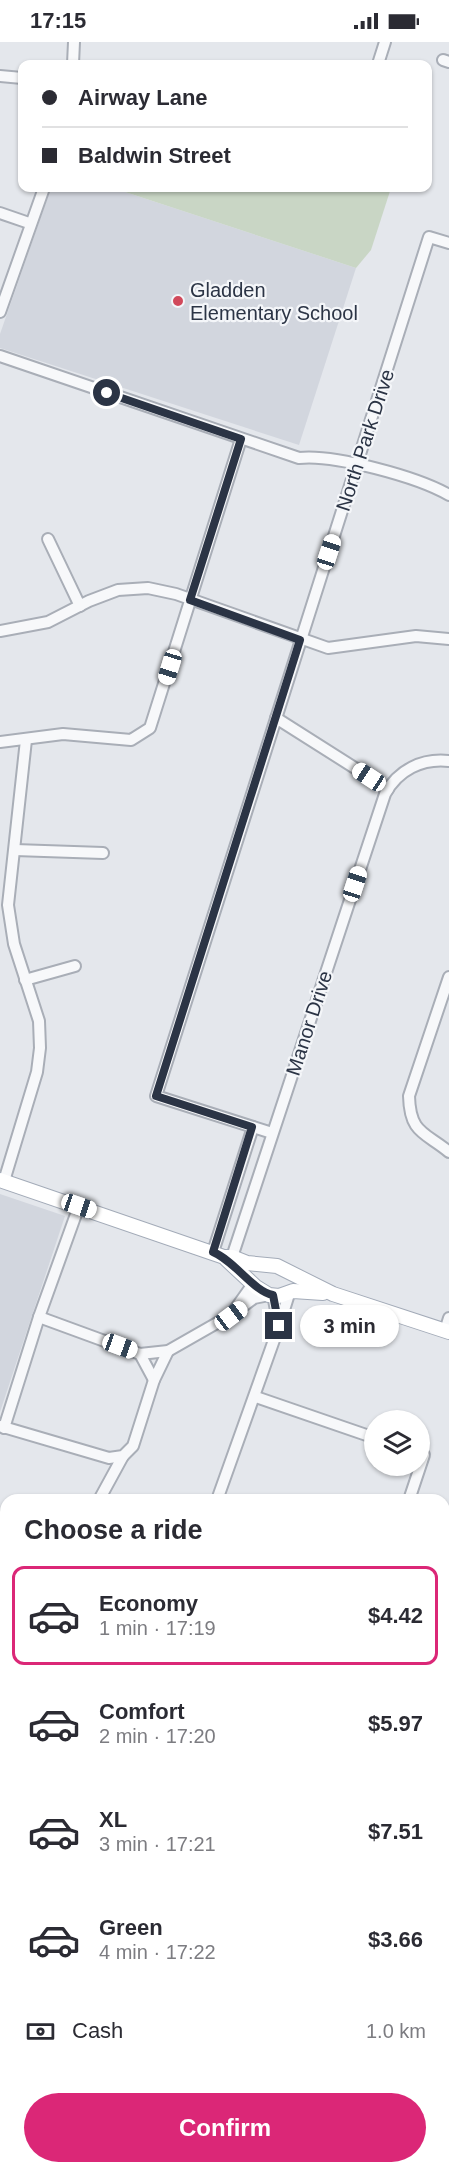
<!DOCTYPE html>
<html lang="en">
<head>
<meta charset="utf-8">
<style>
  body { margin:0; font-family:Helvetica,sans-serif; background:#f7f7f7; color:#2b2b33; height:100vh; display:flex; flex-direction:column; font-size:22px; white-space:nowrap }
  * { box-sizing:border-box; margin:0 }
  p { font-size:20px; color:#7c7c81 }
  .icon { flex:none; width:33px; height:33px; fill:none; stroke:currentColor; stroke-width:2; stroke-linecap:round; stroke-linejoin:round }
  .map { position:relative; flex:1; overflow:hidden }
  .details { position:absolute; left:0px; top:1452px; width:450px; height:680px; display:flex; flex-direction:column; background:#fff; border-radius:18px 18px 0 0; box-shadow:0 2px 4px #0004 }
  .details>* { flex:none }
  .guide { position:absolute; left:18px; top:18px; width:414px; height:132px; border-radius:12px; box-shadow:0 2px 4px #0004; display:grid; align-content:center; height:132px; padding:0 24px; background:#fff }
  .fabs { position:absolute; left:364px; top:1368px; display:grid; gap:12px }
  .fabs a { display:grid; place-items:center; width:66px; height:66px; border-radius:50%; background:#fff; box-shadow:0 2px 4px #0004; font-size:30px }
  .end { position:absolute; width:27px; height:27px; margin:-14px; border:8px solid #2b3445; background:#fff; box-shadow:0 0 0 3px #fff }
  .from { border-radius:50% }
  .bubble { position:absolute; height:42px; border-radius:21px; background:#fff; box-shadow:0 2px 4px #0004; font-size:20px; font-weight:600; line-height:42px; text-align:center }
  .car { position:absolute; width:18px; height:36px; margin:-18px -9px; border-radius:8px; box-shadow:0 0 4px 2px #0007; background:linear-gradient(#fff 24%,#345 0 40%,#fff 0 76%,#345 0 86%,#fff 0) }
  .guide b { display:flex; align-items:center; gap:21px; height:57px; font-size:22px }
  .guide b+b { border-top:2px solid #e1e1e2 }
  .guide i { width:15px; height:15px; background:#2b2b33 }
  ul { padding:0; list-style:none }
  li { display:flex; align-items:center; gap:18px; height:99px; margin:0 12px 9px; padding:0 12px; border:3px solid transparent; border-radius:12px }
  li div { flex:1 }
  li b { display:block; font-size:22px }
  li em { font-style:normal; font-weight:600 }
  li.active { border-color:#db2777 }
  li>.icon { width:54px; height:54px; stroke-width:1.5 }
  h2 { padding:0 24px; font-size:27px; line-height:72px }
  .pay { display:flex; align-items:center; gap:15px; height:66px; padding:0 24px; font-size:22px }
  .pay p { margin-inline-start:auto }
  .cta { display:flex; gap:12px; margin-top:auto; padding:12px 24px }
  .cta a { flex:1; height:69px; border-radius:36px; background:#db2777; color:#fff; font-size:24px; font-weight:600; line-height:69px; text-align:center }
  .status { display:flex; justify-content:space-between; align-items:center; height:42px; padding:0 30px; background:#fff; direction:ltr }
  .status svg { height:16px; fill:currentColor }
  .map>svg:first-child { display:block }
  .built { fill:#d2d6de }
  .green { fill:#c9d6c5 }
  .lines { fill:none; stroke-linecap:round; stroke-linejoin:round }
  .minor-casing { stroke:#a9aeb7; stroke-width:14 }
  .major-casing { stroke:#a3abb8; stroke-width:16 }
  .minor { stroke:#f7f8fa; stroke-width:10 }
  .major { stroke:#fff; stroke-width:14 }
  .route { stroke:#2b3445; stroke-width:8 }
  .poi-dot { fill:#d1495b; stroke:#f4f6f9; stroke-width:2 }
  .labels { text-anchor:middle; stroke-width:4.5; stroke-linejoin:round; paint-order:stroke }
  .poi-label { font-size:20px; fill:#2b3445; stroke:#f4f6f9; text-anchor:start }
  .street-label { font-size:20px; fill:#2b3445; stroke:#f4f6f9 }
</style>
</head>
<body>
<div class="status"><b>17:15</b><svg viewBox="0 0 49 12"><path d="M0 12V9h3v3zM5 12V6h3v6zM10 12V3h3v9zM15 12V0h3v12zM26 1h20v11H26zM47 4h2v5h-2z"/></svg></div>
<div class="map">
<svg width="449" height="2131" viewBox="0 0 449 2131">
  <rect width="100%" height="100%" fill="#e4e7ec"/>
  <g class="built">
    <polygon points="51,146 113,146 356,226 299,403 0,306 0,292"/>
    <polygon points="0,1152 65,1174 0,1370"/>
    <rect x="444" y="1884" width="5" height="192"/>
    <polygon points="243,2126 365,2126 363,2131 241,2131"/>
  </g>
  <polygon class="green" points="113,146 391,146 371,208 356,226"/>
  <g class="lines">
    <defs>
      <g id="minor">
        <polyline points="443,18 449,20"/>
        <polyline points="73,22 74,0"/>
        <polyline points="378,22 385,0"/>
        <polyline points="0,34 22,36"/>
        <polyline points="0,171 29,181"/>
        <polyline points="0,270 44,146"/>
        <path d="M0,314L299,416C334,412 418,435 449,453"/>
        <polyline points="48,497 80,564"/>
        <polyline points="0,589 48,580 89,559 118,548 148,546 176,552 328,606 416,594 449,597"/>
        <polyline points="276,676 388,747"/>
        <polyline points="0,700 63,692 131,698 150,686 241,397"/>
        <polyline points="15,808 103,811"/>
        <path d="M449,935L409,1054C410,1092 425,1090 449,1110"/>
        <polyline points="25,938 75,924"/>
        <polyline points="272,1091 156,1054 429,195 449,201"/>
        <polyline points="4,1139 37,1030 40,1006 39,979 14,902 8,863 26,698"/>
        <polyline points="213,1210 253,1085"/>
        <path d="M232,1215L385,752C398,728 422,716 449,719"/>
        <polyline points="253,1242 231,1273 254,1256 269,1253"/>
        <polyline points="273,1253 279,1284 289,1252"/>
        <polyline points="39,1275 140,1312 168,1309 231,1273"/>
        <polyline points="445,1289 449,1276"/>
        <polyline points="140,1312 154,1338"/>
        <polyline points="256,1355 375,1396"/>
        <polyline points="0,1384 109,1416 123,1414 133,1404 154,1338 168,1309"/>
        <polyline points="4,1386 39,1275 79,1164"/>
        <polyline points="99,1458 123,1414"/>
        <polyline points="217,1458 279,1284"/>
        <polyline points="409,1458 424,1413 420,1412"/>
        <polyline points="444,1543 449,1545"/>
        <polyline points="444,1606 449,1591"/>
        <polyline points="444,1628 445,1631"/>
        <polyline points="0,1650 6,1652"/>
        <polyline points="0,1735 6,1728"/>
        <polyline points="0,1787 6,1792"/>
        <polyline points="444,1798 449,1800"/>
        <polyline points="444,2084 449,2084"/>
        <polyline points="0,2109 6,2092"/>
        <polyline points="89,2131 91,2126"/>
        <polyline points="128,2131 130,2126"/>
        <polyline points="236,2131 238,2126"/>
        <polyline points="425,2131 427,2126"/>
      </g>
      <g id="major">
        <polyline points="0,1138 224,1215 232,1215 247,1221 277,1224 333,1252 449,1290"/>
        <polyline points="226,1217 256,1245 269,1253 279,1254 293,1249 323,1251"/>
      </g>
    </defs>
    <use href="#minor" class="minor-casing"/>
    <use href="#major" class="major-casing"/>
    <use href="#minor" class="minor"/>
    <use href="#major" class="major"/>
  </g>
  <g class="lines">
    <path class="route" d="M107,351L241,397L190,558L300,598L156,1054L252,1085L213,1210C235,1219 254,1250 273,1253L279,1284"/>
  </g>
  <circle class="poi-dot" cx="178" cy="259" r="6"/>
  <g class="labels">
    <g class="poi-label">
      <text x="190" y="255">Gladden<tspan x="190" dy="23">Elementary School</tspan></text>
    </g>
    <g class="street-label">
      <text transform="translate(365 398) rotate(-72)" y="7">North Park Drive</text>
      <text transform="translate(309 981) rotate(-72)" y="7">Manor Drive</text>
    </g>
  </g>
</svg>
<div class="fabs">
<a><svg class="icon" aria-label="layers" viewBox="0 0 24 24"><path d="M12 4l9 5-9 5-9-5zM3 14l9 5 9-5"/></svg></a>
</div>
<i class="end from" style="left:107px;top:351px"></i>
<i class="end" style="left:279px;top:1284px"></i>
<div class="bubble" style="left:300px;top:1263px;width:99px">3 min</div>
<i class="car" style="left:329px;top:510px;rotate:18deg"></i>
<i class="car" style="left:170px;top:625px;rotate:197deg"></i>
<i class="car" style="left:369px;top:735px;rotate:303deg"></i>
<i class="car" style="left:355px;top:842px;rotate:18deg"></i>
<i class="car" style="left:79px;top:1164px;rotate:109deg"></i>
<i class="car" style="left:231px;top:1274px;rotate:53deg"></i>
<i class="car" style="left:120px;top:1304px;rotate:110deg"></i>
<div class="guide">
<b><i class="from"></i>Airway Lane</b>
<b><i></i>Baldwin Street</b>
</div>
<section class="details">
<h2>Choose a ride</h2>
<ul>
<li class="active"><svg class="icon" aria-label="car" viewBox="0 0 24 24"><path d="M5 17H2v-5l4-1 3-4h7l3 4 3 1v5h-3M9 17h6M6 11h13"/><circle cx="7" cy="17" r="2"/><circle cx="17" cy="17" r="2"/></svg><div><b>Economy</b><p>1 min · 17:19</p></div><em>$4.42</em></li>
<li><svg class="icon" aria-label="car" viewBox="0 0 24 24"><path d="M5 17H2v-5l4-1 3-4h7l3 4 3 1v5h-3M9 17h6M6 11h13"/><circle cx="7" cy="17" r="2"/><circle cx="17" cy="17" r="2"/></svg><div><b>Comfort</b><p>2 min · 17:20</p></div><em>$5.97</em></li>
<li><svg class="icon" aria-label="car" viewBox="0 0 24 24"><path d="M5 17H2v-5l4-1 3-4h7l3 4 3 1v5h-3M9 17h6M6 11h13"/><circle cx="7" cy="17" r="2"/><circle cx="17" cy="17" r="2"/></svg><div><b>XL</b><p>3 min · 17:21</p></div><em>$7.51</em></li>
<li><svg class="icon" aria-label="car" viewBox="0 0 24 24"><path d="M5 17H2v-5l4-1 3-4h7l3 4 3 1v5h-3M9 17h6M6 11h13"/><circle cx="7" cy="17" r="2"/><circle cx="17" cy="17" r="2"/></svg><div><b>Green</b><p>4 min · 17:22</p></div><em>$3.66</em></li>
</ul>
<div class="pay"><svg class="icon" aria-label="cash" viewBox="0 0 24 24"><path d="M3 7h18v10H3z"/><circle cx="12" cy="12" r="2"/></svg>Cash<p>1.0 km</p></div>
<div class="cta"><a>Confirm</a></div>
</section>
</div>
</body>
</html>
